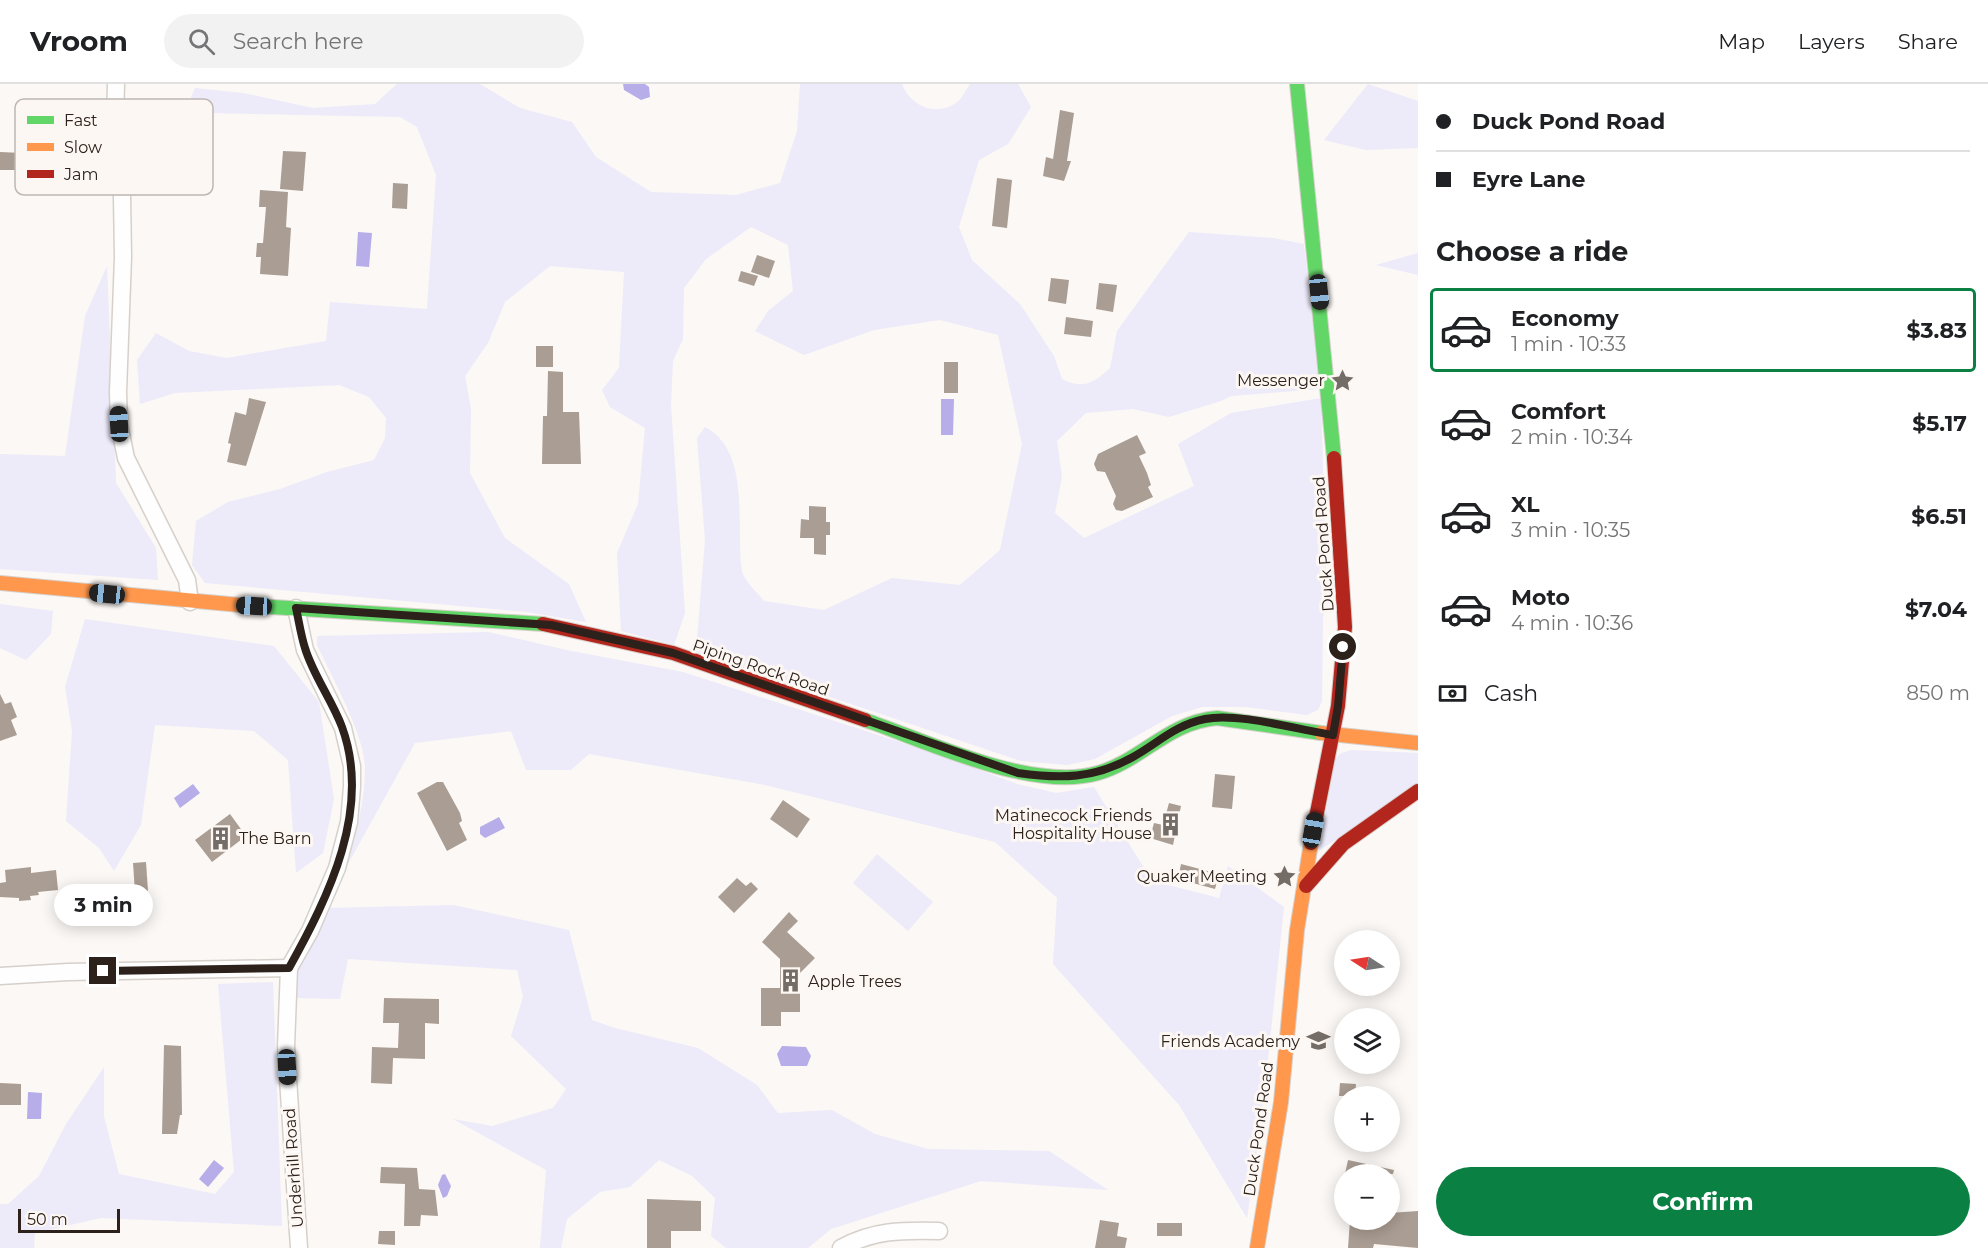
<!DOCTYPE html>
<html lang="en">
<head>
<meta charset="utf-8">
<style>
  body { margin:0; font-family:Montserrat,sans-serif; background:#f2f2f2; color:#202124; height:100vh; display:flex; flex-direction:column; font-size:22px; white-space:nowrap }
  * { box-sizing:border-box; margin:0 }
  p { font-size:20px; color:#757577 }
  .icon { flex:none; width:33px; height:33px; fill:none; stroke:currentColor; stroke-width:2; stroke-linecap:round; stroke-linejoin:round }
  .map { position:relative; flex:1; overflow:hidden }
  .details { display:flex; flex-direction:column; background:#fff; width:570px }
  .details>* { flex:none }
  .guide { display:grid; align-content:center; height:132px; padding:0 18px; background:#fff }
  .needle { width:39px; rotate:282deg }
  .tools { position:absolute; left:1334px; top:846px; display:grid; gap:12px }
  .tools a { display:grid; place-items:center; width:66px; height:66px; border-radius:50%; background:#fff; box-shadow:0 3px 15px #0003; font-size:30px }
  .scale { position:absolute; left:18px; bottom:15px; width:102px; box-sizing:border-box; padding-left:6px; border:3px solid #2c211b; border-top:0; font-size:16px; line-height:21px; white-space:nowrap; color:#2c211b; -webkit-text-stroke:4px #fdf7f3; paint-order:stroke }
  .end { position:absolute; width:27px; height:27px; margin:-14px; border:8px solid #2c211b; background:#fff; box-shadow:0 0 0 3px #fff }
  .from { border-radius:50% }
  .bubble { position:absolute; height:42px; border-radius:21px; background:#fff; box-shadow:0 3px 15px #0003; font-size:20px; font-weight:700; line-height:42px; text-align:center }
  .car { position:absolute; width:18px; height:36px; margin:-18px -9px; border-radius:8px; box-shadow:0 0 4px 2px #0007; background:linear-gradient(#222 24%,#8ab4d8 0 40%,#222 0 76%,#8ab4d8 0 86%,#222 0) }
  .guide b { display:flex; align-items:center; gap:21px; height:57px; font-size:22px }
  .guide b+b { border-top:2px solid #e0e0e0 }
  .guide i { width:15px; height:15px; background:#202124 }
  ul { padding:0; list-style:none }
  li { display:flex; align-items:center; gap:18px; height:84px; margin:0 12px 9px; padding:0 6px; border:3px solid transparent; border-radius:6px }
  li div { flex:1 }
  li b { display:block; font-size:22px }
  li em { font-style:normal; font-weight:700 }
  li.current { border-color:#0b8043 }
  li>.icon { width:54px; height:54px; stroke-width:1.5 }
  h2 { padding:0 18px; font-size:27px; line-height:72px }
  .pay { display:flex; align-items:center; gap:15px; height:66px; padding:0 18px; font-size:22px }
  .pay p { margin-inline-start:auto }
  .cta { display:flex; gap:12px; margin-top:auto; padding:12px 18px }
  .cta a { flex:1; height:69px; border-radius:36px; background:#0b8043; color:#fff; font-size:24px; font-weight:700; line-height:69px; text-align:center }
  header { display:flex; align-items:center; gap:36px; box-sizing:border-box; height:84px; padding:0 30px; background:#fff; border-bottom:2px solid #e0e0e0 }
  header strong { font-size:28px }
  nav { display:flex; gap:33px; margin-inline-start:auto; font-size:21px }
  .search { width:420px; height:54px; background:#f2f2f2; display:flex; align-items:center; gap:15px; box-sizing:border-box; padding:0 21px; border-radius:33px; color:#757577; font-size:22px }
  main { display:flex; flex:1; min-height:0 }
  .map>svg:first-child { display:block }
  .green { fill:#edeafa }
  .water { fill:#b6ade9 }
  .building { fill:#aa9d93 }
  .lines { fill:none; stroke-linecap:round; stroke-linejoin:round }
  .street-casing { stroke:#d6d0cb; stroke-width:19 }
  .fast-casing { stroke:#d6d0cb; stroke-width:16 }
  .slow-casing { stroke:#d6d0cb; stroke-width:16 }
  .jam-casing { stroke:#d6d0cb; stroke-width:16 }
  .street { stroke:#fefefe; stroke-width:16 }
  .fast { stroke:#63d668; stroke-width:14 }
  .slow { stroke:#ff974d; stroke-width:14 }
  .jam { stroke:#b3261e; stroke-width:14 }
  .route { stroke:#2c211b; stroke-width:8 }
  .labels { text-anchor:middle; stroke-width:6; stroke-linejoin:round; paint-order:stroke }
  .poi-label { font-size:16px; fill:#2c211b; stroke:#fdf7f3; text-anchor:end }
  .street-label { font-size:16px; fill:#2c211b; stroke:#fdf7f3 }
  .key { fill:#fdf7f3; stroke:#beb7b2; stroke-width:1.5 }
  .key-label { font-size:16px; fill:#2c211b }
</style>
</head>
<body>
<header>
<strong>Vroom</strong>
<div class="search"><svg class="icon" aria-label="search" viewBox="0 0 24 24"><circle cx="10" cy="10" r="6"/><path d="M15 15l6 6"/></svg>Search here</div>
<nav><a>Map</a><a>Layers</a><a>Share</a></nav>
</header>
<main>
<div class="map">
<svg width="1418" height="1164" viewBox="0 0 1418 1164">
  <rect width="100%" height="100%" fill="#fbf8f5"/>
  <g class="green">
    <path d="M397,0H480L520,24L572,38L596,73L651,108L736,111L780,99L797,47L800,0H902C910,22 936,33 956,19C962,15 966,6 970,0H1018L1031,23L1008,60L979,76L959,143L972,176L1020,220L1054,272L1062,295C1083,306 1094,299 1110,284L1117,247L1189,148L1273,154L1304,160L1320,305L1231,312L1221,317L1169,333L1133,325L1086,329L1057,357L1062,393L1055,429L1084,454L1194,402L1178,360L1231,329L1321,314L1327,520L1323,533L1322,617L1318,626L1307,631L1246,623H1202L1172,632L1095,675L1067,681L1021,677L696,568L705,456L697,354L705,343C752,367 735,445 742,487C744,497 758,509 764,517L824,526L892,494L960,501L1000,466L1022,360L998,251L940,236L874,246L804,271L755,247L768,227L793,207L788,161L751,143L706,175L684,204L683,255L673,277L671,321L685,529L674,561L621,547L617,469L638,420L645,344L610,323L602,306L619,284L624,188L550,182L505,218L488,259L465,292L471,325L470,389L505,454L569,500L586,538L526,528L205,499L192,481L196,437L228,418L280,405L327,388L374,376L385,354L386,334L369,313L339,301L175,309L140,320L137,276L156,249L189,267L227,274L326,257L330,218L427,225L436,91L417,43L400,33L209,29L189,18L195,4L243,9L313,24L375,20Z"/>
    <polygon points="1368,0 1418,17 1418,64 1366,66 1324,56"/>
    <polygon points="1418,169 1418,191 1376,181"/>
    <polygon points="107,182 116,399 156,464 158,496 0,485 0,370 65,372 85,232"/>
    <polygon points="0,520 53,527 51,550 26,576 0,564"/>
    <polygon points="85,535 274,562 319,618 334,715 323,769 296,789 288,676 254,647 155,641 141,741 114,787 99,764 66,737 72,647 65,603"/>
    <path d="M488,548L571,567L683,588L937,670L1017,700L1056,709L1094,703L1152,797L1219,814L1228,782L1284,823L1261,1042L1247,1134L1179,1021L1053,880L1057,814L995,758L765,701L589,670L571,686H526L511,647L415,659L348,780C356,749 365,717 365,685C366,654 331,591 317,561V552Z"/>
    <polygon points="1352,666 1418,669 1418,699 1319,767 1335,675 1341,669"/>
    <polygon points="877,770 933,818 908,847 853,799"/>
    <polygon points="453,821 569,846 592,936 615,944 698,964 757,1001 778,1029 832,1026 875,1050 928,1065 1049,1067 1108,1106 981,1097 831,1145 808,1164 726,1164 711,1152 715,1114 692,1092 659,1076 630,1103 600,1108 567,1135 561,1164 540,1164 546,1086 453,1035 492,1042 553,1024 566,1005 511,952 523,913 517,886 348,875 340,915 295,914 297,886 328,824"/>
    <polygon points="273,898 282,1142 101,1134 35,1149 34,1164 0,1164 0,1120 8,1120 39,1092 66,1040 104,983 104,1032 119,1090 215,1110 234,1088 218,900"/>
  </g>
  <g class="water">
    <polygon points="623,0 645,0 649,3 650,13 641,16 624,6"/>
    <polygon points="358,148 372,149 369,183 356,182"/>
    <polygon points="941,315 954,315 953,351 941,351"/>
    <polygon points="193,700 200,709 180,724 174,714"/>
    <polygon points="499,733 505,744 485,754 480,750 480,743"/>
    <polygon points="782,962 806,963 811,972 807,982 781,982 777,970"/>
    <polygon points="28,1008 42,1009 41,1035 27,1035"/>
    <polygon points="214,1076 224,1084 208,1103 199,1095"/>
    <polygon points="445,1090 451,1102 447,1112 443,1114 438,1101 442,1091"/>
  </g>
  <g class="building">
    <polygon points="1060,26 1074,29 1067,77 1071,77 1064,97 1043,92 1046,73 1053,75"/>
    <polygon points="283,67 306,68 303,107 280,105"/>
    <polygon points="0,68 23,69 22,86 0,86"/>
    <polygon points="997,94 1012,96 1007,144 992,142"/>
    <polygon points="393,99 408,100 407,125 392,124"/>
    <polygon points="260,106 288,108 286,143 291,144 288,192 260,190 261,173 256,173 257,159 263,159 266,123 259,123"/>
    <polygon points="757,171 775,177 769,194 751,188"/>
    <polygon points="741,187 758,192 754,202 738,197"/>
    <polygon points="1051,194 1069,196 1066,220 1048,217"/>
    <polygon points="1099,199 1117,201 1113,228 1096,225"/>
    <polygon points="1066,233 1093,237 1091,253 1064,250"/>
    <rect x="536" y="262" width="17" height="21"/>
    <rect x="944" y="278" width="14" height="31"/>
    <polygon points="548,287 563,288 563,328 579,328 581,380 542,380 543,332 547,332"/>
    <polygon points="249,314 266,318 246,382 227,378 231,360 228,359 235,328 246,331"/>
    <polygon points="1137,351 1146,369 1139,372 1147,389 1151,401 1148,403 1153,413 1122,427 1116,426 1113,420 1116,412 1105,388 1097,387 1094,380 1098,370"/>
    <polygon points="809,422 826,423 826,438 830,438 830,451 826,451 826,471 814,470 814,454 800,454 801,435 809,436"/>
    <polygon points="0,610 5,620 11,618 17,633 11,636 17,651 0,657"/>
    <polygon points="1215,690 1235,692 1232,725 1212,723"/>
    <polygon points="437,698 443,698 460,729 462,737 459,739 467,756 447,767 417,709"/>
    <polygon points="783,716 810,735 797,754 770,735"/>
    <polygon points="1169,719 1181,722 1173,761 1150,754 1154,739 1163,741"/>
    <polygon points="230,730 246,752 212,778 195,756"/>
    <polygon points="146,778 148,807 135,808 133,779"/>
    <polygon points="1181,780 1219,790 1215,805 1178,795"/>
    <polygon points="31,783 31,789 56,786 58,806 38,808 39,811 30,812 31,816 19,817 19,814 0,813 0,799 6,798 5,786"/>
    <polygon points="737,794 746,802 751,798 758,805 734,829 718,813"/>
    <polygon points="789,828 798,837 787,848 815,874 800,889 800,928 781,928 781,942 761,942 761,904 780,904 780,875 762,858"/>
    <polygon points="384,914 439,915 439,940 425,939 425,975 393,974 392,1000 371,999 372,963 398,964 399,939 383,939"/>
    <polygon points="164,961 181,962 182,1031 180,1031 177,1050 162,1050"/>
    <polygon points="0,999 21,1000 21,1021 0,1021"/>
    <polygon points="1340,999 1356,1000 1355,1012 1339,1012"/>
    <polygon points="1348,1076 1394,1086 1393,1090 1345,1090"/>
    <polygon points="381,1083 417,1084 419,1105 435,1106 438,1132 421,1131 420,1142 404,1142 405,1100 380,1099"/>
    <polygon points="647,1115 701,1117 701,1147 671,1147 671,1164 647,1164"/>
    <polygon points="1418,1127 1418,1164 1374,1160 1373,1164 1348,1164 1350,1136 1389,1136 1389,1129"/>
    <polygon points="1100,1136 1119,1139 1117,1152 1127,1154 1125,1164 1095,1164"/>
    <rect x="1157" y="1139" width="25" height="13"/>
    <polygon points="379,1147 395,1147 395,1161 378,1160"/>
  </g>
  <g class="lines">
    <defs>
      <g id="street">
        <polyline points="116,0 114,70 122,112 123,173 118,308 119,340 126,374 187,496 190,518"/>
        <polyline points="296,524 305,566 343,644 352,682 352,703 349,738 337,784 310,847 289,884 286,963 299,1164"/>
        <polyline points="0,892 68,888 289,884"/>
        <path d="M841,1164C873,1146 903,1146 939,1147"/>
      </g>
      <g id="fast">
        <polyline points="1297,0 1334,374"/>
        <polyline points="240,521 543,540"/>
        <path d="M865,636C929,658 1032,708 1098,689C1141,677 1168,638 1217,634L1321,649"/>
      </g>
      <g id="slow">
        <polyline points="0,499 240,521"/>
        <polyline points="1321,649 1418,659"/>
        <polyline points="1257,1164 1281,1018 1297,846 1311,759"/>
      </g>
      <g id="jam">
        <polyline points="543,540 673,569 865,636"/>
        <polyline points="1311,759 1338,622 1345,543 1334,374"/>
        <polyline points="1306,802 1343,760 1418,707"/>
      </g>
    </defs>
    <use href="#street" class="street-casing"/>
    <use href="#fast" class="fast-casing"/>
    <use href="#slow" class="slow-casing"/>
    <use href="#jam" class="jam-casing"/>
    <use href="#street" class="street"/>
    <use href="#fast" class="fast"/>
    <use href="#slow" class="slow"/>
    <use href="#jam" class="jam"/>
  </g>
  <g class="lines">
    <path class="route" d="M103,887L289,884C329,812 372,725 342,643C332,616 313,591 305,564C301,552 299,538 296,524L551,541L673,569L1018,689C1060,695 1094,695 1133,673C1158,659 1175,641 1205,635C1237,628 1299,646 1333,651L1338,622L1343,563"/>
  </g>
  <defs>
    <symbol id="sight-bare" viewBox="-9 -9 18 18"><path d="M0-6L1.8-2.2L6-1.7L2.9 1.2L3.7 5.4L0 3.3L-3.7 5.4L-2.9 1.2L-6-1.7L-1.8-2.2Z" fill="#746c67" stroke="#fdf7f3" stroke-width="2.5" paint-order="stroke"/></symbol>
    <symbol id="building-bare" viewBox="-9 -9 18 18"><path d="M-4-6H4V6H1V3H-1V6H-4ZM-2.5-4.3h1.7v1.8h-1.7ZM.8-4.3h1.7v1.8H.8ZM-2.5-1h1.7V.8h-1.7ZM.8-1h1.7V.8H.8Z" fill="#746c67" stroke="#fdf7f3" stroke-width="2.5" paint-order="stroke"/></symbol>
    <symbol id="school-bare" viewBox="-9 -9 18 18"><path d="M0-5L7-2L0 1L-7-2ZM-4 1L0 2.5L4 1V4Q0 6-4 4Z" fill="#746c67" stroke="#fdf7f3" stroke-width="2.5" paint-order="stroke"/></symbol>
  </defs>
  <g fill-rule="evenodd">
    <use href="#sight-bare" x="1326" y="280" width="33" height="33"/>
    <use href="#building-bare" x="1154" y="724" width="33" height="33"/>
    <use href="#building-bare" x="204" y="738" width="33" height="33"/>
    <use href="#sight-bare" x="1268" y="776" width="33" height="33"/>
    <use href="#building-bare" x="774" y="880" width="33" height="33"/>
    <use href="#school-bare" x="1302" y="940" width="33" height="33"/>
  </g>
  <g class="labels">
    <g class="poi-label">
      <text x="1325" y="302">Messenger</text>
      <text x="1152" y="737">Matinecock Friends<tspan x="1152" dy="18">Hospitality House</tspan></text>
      <text x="239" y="760" text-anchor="start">The Barn</text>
      <text x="1267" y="798">Quaker Meeting</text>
      <text x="808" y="903" text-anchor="start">Apple Trees</text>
      <text x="1300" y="963">Friends Academy</text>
    </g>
    <g class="street-label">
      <text transform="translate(1323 460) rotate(-94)" y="6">Duck Pond Road</text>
      <text transform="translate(761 583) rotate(19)" y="6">Piping Rock Road</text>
      <text transform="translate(1258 1045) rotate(-82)" y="6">Duck Pond Road</text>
      <text transform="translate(293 1084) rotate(-94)" y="6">Underhill Road</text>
    </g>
  </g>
  <rect x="15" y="15" width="198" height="96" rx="9" class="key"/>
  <rect x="27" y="32" width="27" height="8" fill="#63d668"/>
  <rect x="27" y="59" width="27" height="8" fill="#ff974d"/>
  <rect x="27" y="86" width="27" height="8" fill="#b3261e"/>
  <g class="key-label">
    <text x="64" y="42">Fast</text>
    <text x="64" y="69">Slow</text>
    <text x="64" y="96">Jam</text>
  </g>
</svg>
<div class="tools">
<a><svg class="needle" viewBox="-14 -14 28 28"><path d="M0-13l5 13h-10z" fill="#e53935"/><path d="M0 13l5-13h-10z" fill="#757577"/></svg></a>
<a><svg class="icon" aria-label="layers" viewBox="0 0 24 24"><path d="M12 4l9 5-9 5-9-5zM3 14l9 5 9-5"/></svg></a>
<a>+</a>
<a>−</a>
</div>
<div class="scale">50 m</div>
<i class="end from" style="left:1343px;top:563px"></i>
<i class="end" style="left:103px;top:887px"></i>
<div class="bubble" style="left:54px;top:800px;width:99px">3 min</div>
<i class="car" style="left:1319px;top:208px;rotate:174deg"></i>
<i class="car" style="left:119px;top:340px;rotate:357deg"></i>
<i class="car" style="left:107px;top:510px;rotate:276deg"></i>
<i class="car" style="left:254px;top:522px;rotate:273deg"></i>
<i class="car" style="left:1313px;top:746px;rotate:10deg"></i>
<i class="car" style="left:287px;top:983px;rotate:177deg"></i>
</div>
<section class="details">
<div class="guide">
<b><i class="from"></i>Duck Pond Road</b>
<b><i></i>Eyre Lane</b>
</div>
<h2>Choose a ride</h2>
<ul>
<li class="current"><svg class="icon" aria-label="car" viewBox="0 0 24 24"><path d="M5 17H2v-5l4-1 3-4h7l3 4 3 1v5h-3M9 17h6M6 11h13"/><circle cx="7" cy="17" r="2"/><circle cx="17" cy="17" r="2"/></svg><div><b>Economy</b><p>1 min · 10:33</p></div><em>$3.83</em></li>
<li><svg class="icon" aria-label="car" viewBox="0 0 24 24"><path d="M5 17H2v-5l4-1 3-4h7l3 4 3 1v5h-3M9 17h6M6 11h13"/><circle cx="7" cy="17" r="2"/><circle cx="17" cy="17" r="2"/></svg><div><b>Comfort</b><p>2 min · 10:34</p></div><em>$5.17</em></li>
<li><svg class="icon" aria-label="car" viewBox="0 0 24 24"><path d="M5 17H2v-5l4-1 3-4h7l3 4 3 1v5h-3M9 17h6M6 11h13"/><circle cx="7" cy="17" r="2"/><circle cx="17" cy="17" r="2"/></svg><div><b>XL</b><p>3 min · 10:35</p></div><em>$6.51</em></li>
<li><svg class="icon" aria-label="car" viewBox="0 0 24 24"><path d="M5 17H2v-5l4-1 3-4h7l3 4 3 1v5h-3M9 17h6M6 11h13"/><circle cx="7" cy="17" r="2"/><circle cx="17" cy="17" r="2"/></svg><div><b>Moto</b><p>4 min · 10:36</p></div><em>$7.04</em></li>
</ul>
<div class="pay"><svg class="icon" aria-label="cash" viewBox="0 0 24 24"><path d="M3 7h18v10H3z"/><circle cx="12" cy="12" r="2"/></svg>Cash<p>850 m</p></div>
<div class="cta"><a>Confirm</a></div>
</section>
</main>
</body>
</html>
